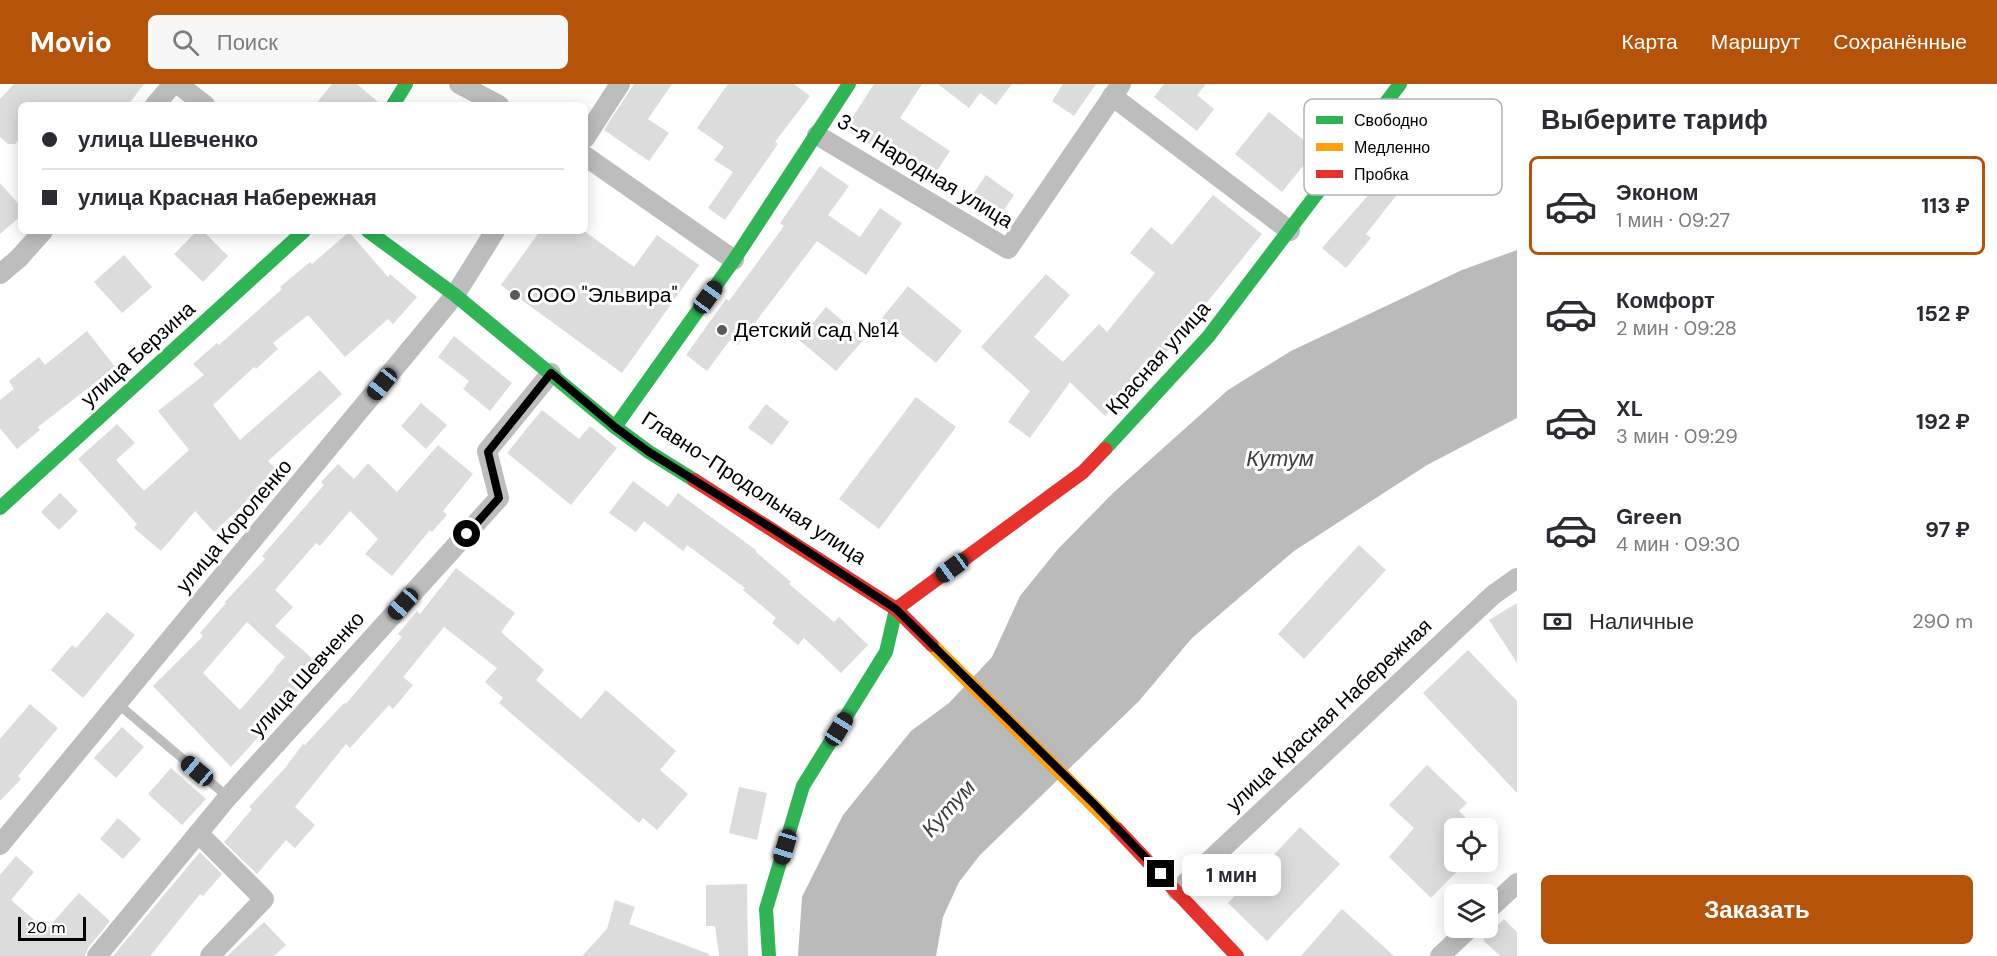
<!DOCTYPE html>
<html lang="ru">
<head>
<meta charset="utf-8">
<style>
  body { margin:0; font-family:"DM Sans",sans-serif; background:#f7f7f7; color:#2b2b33; height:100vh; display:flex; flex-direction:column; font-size:22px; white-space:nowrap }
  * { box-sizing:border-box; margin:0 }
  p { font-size:20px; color:#7c7c81 }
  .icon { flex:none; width:33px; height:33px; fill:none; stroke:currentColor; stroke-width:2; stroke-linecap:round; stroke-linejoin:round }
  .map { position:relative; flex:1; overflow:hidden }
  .side { display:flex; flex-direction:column; background:#fff; width:480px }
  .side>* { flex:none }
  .hud { position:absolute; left:18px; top:18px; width:570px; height:132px; border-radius:9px; box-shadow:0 3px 15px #0003; display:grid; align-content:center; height:132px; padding:0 24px; background:#fff }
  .tools { position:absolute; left:1444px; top:734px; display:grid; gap:12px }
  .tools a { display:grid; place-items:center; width:54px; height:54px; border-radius:9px; background:#fff; box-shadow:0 3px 15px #0003; font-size:30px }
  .scale { position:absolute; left:18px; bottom:15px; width:68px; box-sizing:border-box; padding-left:6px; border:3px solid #000; border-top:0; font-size:16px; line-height:21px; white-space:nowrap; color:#000; -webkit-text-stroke:4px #fff; paint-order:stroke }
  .end { position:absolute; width:27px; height:27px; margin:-14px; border:8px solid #000; background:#fff; box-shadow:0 0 0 3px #fff }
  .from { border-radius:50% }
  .bubble { position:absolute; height:42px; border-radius:9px; background:#fff; box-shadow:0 3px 15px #0003; font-size:20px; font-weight:700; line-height:42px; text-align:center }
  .car { position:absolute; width:18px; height:36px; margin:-18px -9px; border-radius:8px; box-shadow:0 0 4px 2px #0007; background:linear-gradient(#222 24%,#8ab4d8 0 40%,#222 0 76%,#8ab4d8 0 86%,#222 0) }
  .hud b { display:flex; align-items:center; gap:21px; height:57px; font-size:22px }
  .hud b+b { border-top:2px solid #e1e1e2 }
  .hud i { width:15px; height:15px; background:#2b2b33 }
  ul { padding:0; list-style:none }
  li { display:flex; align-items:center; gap:18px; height:99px; margin:0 12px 9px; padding:0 12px; border:3px solid transparent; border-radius:9px }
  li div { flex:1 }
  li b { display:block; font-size:22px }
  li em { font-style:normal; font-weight:700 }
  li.selected { border-color:#b45309 }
  li>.icon { width:54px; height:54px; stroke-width:1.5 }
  h2 { padding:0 24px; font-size:27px; line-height:72px }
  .pay { display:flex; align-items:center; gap:15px; height:66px; padding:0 24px; font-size:22px }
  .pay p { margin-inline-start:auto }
  .action { display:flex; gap:12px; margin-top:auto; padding:12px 24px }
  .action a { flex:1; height:69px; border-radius:9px; background:#b45309; color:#fff; font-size:24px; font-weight:700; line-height:69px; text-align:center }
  header { display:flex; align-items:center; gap:36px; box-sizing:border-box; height:84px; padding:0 30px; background:#b45309; color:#fff }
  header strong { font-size:28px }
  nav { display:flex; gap:33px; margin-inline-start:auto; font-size:21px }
  .search { width:420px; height:54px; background:#f7f7f7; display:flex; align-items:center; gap:15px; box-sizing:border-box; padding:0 21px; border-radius:9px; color:#7c7c81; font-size:22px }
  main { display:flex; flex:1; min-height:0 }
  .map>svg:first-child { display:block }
  .water { fill:#bababa }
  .building { fill:#dcdcdc; fill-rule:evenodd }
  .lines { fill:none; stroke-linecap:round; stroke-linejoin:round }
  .lane { stroke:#bdbdbd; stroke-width:9 }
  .street { stroke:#bdbdbd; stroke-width:20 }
  .fast { stroke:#30b455; stroke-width:14 }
  .slow { stroke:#ff9f0a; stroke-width:14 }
  .jam { stroke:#e5322d; stroke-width:14 }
  .route { stroke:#000; stroke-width:8 }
  .poi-dot { fill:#595959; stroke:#fff; stroke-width:2 }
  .labels { text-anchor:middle; stroke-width:6; stroke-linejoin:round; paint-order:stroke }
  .street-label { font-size:21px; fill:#000; stroke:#fff }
  .poi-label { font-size:21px; fill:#000; stroke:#fff; text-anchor:start }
  .water-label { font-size:22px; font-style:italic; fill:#3e3e3e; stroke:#fff }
  .key { fill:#fff; stroke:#b2b2b2; stroke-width:1.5 }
  .key-label { font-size:16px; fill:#000 }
</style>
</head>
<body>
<header>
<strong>Movio</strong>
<div class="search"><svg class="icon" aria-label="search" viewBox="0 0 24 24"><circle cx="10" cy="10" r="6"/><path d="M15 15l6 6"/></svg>Поиск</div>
<nav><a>Карта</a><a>Маршрут</a><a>Сохранённые</a></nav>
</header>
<main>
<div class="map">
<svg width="1517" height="872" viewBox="0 0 1517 872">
  <rect width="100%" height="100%" fill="#fff"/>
  <polygon class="water" points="1517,166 1517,334 1427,381 1294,467 1192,554 1139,617 980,771 959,798 943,833 936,872 798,872 802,813 843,731 911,647 949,619 992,573 1020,512 1058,465 1113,409 1228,306 1291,267 1462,186"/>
  <g class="building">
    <polygon points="14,0 144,0 128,21 21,21 21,53 15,60 8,60 0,53 0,15"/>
    <polygon points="332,0 357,0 378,18 377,21 315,21"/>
    <polygon points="634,0 672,0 648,35 669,49 649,77 604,46"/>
    <polygon points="728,0 794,0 810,12 775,58 778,60 725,136 708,124 733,88 714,76 724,63 697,44"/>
    <polygon points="874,0 922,0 900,34 950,67 931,96 882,64 880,67 845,45"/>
    <polygon points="938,0 1012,0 996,21 980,9 969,24"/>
    <polygon points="1063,0 1096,0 1074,32 1052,17"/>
    <polygon points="1164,0 1206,0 1197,11 1214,25 1197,47 1154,13"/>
    <polygon points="1269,28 1316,66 1282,108 1235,70"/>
    <polygon points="820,82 849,102 828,131 860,153 880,124 902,139 866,191 817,157 738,261 730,256 707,287 686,271 726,215 729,217 784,142 780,139"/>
    <polygon points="1391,85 1407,98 1366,150 1371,154 1346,184 1322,164"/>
    <polygon points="986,91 1014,111 994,140 966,120"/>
    <polygon points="0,99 21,123 21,132 0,150"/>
    <polygon points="1213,111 1262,150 1172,262 1105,332 1070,298 1030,354 1008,338 1030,307 981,263 1046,190 1070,211 1034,253 1063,278 1099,240 1107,248 1155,189 1130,169 1151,143 1172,161"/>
    <polygon points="197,147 203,147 228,172 203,198 174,170"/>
    <polygon points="540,147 584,147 634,183 657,151 699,181 622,289 501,201"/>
    <polygon points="349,148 388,193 390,190 417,213 393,240 388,235 345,273 308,231 273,259 278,265 256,285 254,283 213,321 240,356 320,286 342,310 268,377 276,385 239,425 214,448 195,427 161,467 134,444 137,440 78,375 117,340 135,359 116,376 144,407 189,366 158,327 204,291 193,280 217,259 219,261 282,205 280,203 310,178 312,180"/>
    <polygon points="124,171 152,203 122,229 94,198"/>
    <polygon points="908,202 962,247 936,279 882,234"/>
    <polygon points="826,223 864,255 836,287 799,256"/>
    <polygon points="87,247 115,283 38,343 40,346 17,365 0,344 0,316 14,305 9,297 39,273 45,281"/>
    <polygon points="454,252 512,299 490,327 463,305 469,297 438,273"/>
    <polygon points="916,313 956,343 879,445 839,415"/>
    <polygon points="421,319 447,341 426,365 401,342"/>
    <polygon points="766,320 789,338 772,361 748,344"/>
    <polygon points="542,326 579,355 590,342 617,364 571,421 507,369"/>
    <path d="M438,361L473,390L443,427L447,431L432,448L430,446L392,492L365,470L378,455L350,427L320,462L316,459L275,506L293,523L275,542L322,583L231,683L153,602L203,552L200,549L226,519L225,518L265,475L262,472L324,401L321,398L338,380L354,395L368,379L397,408ZM247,538L285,573L274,585L275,586L240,626L203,589Z"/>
    <polygon points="633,397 668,423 678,409 756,466 756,468 791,498 789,500 834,538 839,533 868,561 841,589 804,554 798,561 772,539 776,534 743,506 745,504 687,461 683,467 644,437 636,448 609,429"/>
    <polygon points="60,409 78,427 59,446 41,428"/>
    <polygon points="1359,461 1386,486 1304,575 1278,550"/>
    <polygon points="456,484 515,529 501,548 544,586 536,596 581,635 606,606 676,667 660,686 688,710 657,746 643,734 639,739 499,619 503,614 485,598 497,584 444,543 403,593 413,601 393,625 389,621 350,664 346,660 295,723 315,741 295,764 286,756 257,790 224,758 252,725 249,723 285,684 303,660 305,661 344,619 346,620 402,553 398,550 417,527 420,530"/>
    <polygon points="1517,519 1517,579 1489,536"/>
    <polygon points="107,528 135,551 83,614 51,586 72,561 76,564"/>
    <polygon points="1468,566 1517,617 1517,709 1423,609"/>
    <polygon points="30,620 58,644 18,692 21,695 0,717 0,655"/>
    <polygon points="122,643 144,663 116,694 94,674"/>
    <polygon points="1427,681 1467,719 1459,727 1467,735 1458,744 1455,744 1455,777 1466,778 1431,814 1389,773 1414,744 1389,721"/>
    <polygon points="171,684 206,715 182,741 148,710"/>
    <polygon points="739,703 767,709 757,756 729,749"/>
    <polygon points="118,734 141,755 123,775 100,755"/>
    <polygon points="1300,743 1340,780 1267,857 1228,819"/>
    <polygon points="200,768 222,790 203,812 200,810 150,872 113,872"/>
    <polygon points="16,772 34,788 11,816 46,846 79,809 110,837 88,864 85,872 0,872 0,791"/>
    <polygon points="747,800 748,872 719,872 715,842 706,842 706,801"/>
    <polygon points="615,816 635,823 629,840 709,870 709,872 582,872 607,845"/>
    <polygon points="1342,825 1394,872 1301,872"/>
    <polygon points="1504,835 1517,848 1517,872 1500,872 1483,856"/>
    <polygon points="264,838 286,861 274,872 227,872"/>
  </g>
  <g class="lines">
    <polyline class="lane" points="118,620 228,713"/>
    <g class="street">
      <polyline points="178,0 205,21"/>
      <polyline points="459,0 499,21"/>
      <polyline points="1112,12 1290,147"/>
      <polyline points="155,21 173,0"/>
      <polyline points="817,51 1008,165 1121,0"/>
      <polyline points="585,54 620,0"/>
      <polyline points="585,72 734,176"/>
      <polyline points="0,190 19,174 43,147"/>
      <polyline points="198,749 264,815 210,872"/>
      <polyline points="0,761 455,211 495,147"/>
      <polyline points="1177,807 1493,511 1517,494"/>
      <polyline points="1488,826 1517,799"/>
      <polyline points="97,872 228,713 499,414 487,367 551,289"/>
      <polyline points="1440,872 1471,843"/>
    </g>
    <g class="fast">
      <polyline points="393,21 406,0"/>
      <polyline points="368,147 455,211 615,343 649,368 694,396"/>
      <polyline points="615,343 734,176 849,0"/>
      <polyline points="1105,365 1208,253 1400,0"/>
      <polyline points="0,424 304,147"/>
      <polyline points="769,872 766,825 803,702 886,568 896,525"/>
    </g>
    <polyline class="slow" points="932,561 1117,745"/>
    <g class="jam">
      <polyline points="694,396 896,525 932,561"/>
      <polyline points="896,525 1083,388 1105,365"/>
      <polyline points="1117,745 1237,872"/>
    </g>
  </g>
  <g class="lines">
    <polyline class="route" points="467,450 499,414 488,368 551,289 615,343 649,368 773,445 896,525 1096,722 1161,790"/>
  </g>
  <g class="poi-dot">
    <circle cx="515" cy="211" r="6"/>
    <circle cx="722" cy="246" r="6"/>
  </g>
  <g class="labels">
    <g class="street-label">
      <text transform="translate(925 87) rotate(31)" y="7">3-я Народная улица</text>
      <text transform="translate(138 270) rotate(-42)" y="7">улица Берзина</text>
      <text transform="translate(1158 274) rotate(-48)" y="7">Красная улица</text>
      <text transform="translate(754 404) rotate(33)" y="7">Главно-Продольная улица</text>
      <text transform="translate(234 442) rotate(-50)" y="7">улица Короленко</text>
      <text transform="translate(307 590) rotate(-48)" y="7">улица Шевченко</text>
      <text transform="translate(1329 631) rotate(-43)" y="7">улица Красная Набережная</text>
    </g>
    <g class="poi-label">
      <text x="527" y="218">ООО "Эльвира"</text>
      <text x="734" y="253">Детский сад №14</text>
    </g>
    <g class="water-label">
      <text x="1280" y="382">Кутум</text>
      <text transform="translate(948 724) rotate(-48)" y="8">Кутум</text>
    </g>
  </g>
  <rect x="1304" y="15" width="198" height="96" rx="9" class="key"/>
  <rect x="1316" y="32" width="27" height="8" fill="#30b455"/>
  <rect x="1316" y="59" width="27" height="8" fill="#ff9f0a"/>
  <rect x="1316" y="86" width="27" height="8" fill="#e5322d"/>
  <g class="key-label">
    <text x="1354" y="42">Свободно</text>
    <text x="1354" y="69">Медленно</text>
    <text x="1354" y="96">Пробка</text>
  </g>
</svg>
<div class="tools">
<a><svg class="icon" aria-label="locate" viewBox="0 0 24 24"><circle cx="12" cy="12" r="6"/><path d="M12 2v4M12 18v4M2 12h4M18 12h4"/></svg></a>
<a><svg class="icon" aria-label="layers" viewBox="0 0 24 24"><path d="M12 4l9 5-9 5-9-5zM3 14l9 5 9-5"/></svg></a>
</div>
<div class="scale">20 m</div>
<i class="end from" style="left:467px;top:450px"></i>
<i class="end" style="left:1161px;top:790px"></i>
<div class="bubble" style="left:1182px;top:770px;width:99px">1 мин</div>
<i class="car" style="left:708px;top:213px;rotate:36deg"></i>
<i class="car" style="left:382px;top:300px;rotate:219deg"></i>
<i class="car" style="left:952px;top:484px;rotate:234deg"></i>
<i class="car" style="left:403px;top:520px;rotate:222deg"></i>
<i class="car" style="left:839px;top:645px;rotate:32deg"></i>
<i class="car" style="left:197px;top:687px;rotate:310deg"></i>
<i class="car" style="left:785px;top:763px;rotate:197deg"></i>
<div class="hud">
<b><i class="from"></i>улица Шевченко</b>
<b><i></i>улица Красная Набережная</b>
</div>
</div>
<section class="side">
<h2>Выберите тариф</h2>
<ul>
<li class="selected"><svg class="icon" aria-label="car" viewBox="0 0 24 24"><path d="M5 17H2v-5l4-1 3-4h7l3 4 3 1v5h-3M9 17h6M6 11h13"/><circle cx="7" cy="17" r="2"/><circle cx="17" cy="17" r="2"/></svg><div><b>Эконом</b><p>1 мин · 09:27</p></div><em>113 ₽</em></li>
<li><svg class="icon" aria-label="car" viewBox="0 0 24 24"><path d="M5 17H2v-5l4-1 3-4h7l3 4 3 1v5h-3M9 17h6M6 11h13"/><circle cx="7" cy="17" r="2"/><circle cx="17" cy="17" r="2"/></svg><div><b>Комфорт</b><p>2 мин · 09:28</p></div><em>152 ₽</em></li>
<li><svg class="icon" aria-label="car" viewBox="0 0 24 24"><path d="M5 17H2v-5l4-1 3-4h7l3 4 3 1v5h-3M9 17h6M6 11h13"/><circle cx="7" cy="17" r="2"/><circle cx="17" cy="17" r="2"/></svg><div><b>XL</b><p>3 мин · 09:29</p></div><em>192 ₽</em></li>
<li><svg class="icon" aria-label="car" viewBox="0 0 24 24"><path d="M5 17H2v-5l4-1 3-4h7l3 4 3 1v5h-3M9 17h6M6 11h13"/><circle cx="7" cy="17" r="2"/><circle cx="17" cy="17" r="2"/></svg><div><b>Green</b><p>4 мин · 09:30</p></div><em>97 ₽</em></li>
</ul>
<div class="pay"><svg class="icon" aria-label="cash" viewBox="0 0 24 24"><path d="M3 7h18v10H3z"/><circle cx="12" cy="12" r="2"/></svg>Наличные<p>290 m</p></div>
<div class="action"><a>Заказать</a></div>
</section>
</main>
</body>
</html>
